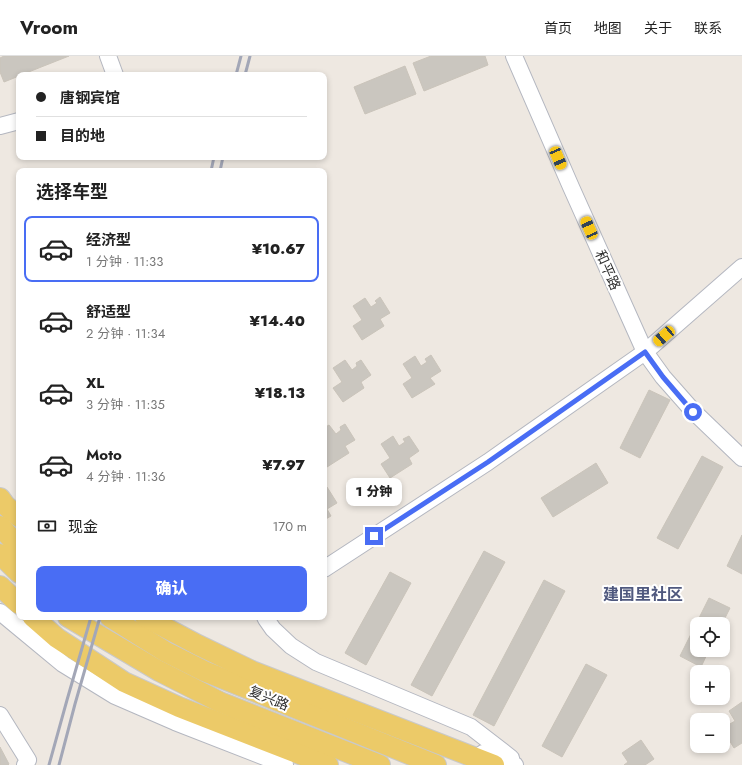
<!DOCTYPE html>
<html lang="zh">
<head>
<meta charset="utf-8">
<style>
  body { margin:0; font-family:Jost,"Noto Sans SC",sans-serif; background:#f2f2f2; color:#222; height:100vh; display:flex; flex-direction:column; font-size:15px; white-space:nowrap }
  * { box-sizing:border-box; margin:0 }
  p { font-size:13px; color:#767676 }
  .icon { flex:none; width:22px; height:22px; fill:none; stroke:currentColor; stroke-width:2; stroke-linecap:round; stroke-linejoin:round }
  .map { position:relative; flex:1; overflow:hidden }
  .details { position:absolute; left:16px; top:112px; width:311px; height:452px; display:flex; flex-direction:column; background:#fff; border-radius:8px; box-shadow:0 2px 6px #0003 }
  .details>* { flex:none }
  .guide { position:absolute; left:16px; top:16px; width:311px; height:88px; border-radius:8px; box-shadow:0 2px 6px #0003; display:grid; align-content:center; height:88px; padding:0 20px; background:#fff }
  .buttons { position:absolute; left:690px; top:561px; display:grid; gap:8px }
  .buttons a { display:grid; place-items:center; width:40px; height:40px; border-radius:8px; background:#fff; box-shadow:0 2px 6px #0003; font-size:20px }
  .end { position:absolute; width:18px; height:18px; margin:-9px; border:5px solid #496df4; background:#fff; box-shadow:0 0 0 2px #fff }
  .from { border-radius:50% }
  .bubble { position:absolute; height:28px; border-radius:8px; background:#fff; box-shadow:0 2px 6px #0003; font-size:13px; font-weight:800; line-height:28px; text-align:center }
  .car { position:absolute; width:12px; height:24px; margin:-12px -6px; border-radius:5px; box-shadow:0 0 3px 1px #0007; background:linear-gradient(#f5c518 24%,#345 0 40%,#f5c518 0 76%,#345 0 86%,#f5c518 0) }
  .guide b { display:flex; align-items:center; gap:14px; height:38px; font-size:15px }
  .guide b+b { border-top:1px solid #e0e0e0 }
  .guide i { width:10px; height:10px; background:#222 }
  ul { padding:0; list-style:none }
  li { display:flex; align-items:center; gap:12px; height:66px; margin:0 8px 6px; padding:0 12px; border:2px solid transparent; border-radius:8px }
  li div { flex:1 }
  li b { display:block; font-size:15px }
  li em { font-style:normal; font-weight:800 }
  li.selected { border-color:#496df4 }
  li>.icon { width:36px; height:36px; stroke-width:1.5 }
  h2 { padding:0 20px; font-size:18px; line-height:48px }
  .pay { display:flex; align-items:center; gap:10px; height:44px; padding:0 20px; font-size:15px }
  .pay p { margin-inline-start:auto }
  .action { display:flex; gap:8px; margin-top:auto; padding:8px 20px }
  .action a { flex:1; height:46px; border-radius:8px; background:#496df4; color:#fff; font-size:16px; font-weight:800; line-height:46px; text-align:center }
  header { display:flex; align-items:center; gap:24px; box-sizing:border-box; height:56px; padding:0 20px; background:#fff; border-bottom:1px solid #e0e0e0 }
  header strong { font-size:19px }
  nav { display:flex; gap:22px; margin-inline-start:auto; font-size:14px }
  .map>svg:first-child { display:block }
  .building { fill:#cac6bf; stroke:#cac4ba }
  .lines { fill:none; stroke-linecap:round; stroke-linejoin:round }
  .minor-casing { stroke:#b4b7c0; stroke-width:18 }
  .major-casing { stroke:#c9c9c9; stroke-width:22 }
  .minor { stroke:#fff; stroke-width:16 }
  .major { stroke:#ecca68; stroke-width:20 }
  .rail { stroke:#a3a7b7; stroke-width:3 }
  .route { stroke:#496df4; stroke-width:5 }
  .labels { text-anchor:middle; stroke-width:4; stroke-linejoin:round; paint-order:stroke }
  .street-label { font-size:14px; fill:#2e2e2e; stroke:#fff }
  .quarter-label { font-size:16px; font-weight:bold; fill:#4f587e; stroke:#fff }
</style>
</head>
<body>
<header>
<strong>Vroom</strong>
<nav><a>首页</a><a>地图</a><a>关于</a><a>联系</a></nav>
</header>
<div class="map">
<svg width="742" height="709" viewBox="0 0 742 709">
  <rect width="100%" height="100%" fill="#eee8e1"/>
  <g class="building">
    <polygon points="4,0 69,0 21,19 19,19 19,20 4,26 0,16 0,2"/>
    <polygon points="431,0 485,0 488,9 424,35 413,7"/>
    <polygon points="405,10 416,38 365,58 354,31"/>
    <polygon points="380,241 390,257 380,263 384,270 362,284 353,270 362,264 353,250 365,242 371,251 377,247 375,245"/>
    <polygon points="431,299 441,315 430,322 435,328 412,342 403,328 412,322 403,308 415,300 421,310 427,306 425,303"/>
    <polygon points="345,304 352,314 357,310 356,307 361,304 371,319 361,326 364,332 343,346 333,332 342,326 333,312"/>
    <polygon points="649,334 670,344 640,402 620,392"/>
    <polygon points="345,368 355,384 345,390 349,397 327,411 324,407 324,392 326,391 324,388 324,372 329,369 336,378 341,374 340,371"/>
    <polygon points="393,380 399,390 405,386 403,383 409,380 419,395 409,402 412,408 390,422 381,408 390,402 381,388"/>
    <polygon points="702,400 723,411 678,493 657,482"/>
    <polygon points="596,407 608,427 553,461 541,442"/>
    <polygon points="327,431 337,447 327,453 331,460 324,464 324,434"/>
    <polygon points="742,479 742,518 727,510"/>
    <polygon points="484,495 505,506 432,640 411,629"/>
    <polygon points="390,516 411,527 366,609 345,597"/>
    <polygon points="544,524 565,535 494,670 473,659"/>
    <polygon points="709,542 730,552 722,568 697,568 697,594 709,594 701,611 680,600"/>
    <polygon points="586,608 607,619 562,701 542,690"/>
    <polygon points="742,646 742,687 734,692 723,674 723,672 735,665 729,655"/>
    <polygon points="641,684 654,703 645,709 624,709 628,706 622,697"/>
    <polygon points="0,691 9,708 8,709 0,709"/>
  </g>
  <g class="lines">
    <defs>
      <g id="minor">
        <polyline points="108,0 115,19"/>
        <polyline points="514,0 571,131 645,296 663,321 693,355 742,402"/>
        <polyline points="0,70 19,65"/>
        <polyline points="324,513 488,406 645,296 742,211"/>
        <polyline points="0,556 63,608 115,640 175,666 285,709"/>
        <polyline points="265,561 266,563 273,573 291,590 316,606 471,671 511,702"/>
        <polyline points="0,659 28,704 25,709"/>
        <polyline points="483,697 515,709"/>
      </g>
      <g id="major">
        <polyline points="0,442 5,449 19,461"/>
        <polyline points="0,470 19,491"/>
        <polyline points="0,498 19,517"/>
        <polyline points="0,530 19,548"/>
        <polyline points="33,561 57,582 124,626 179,651 328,709"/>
        <polyline points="68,561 159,615 220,646 380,709"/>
        <polyline points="110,561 166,596 204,615 436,709"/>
        <polyline points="145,561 198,589 252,615 494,709"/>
      </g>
    </defs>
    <use href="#minor" class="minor-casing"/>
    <use href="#major" class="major-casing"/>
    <use href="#minor" class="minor"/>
    <use href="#major" class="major"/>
    <g class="rail">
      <polyline points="236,19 241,0"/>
      <polyline points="245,19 250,0"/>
      <polyline points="211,115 214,101"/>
      <polyline points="220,115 223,101"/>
      <polyline points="49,709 67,644 91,561"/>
      <polyline points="59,709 75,648 100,561"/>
    </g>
  </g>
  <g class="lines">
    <polyline class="route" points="374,480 488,406 645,296 663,321 693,356"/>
  </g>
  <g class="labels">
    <g class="street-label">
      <text transform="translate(608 214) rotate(66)" y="5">和平路</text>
      <text transform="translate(269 642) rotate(22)" y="5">复兴路</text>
    </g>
    <g class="quarter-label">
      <text x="643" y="544">建国里社区</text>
    </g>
  </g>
</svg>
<div class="buttons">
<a><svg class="icon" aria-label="locate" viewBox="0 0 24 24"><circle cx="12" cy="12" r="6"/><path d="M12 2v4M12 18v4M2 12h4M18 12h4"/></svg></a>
<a>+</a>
<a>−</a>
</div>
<i class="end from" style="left:693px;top:356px"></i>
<i class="end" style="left:374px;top:480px"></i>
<div class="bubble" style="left:346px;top:422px;width:56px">1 分钟</div>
<i class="car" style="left:558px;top:102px;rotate:157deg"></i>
<i class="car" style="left:589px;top:172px;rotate:336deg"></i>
<i class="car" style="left:664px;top:280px;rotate:229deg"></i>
<div class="guide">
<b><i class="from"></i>唐钢宾馆</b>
<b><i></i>目的地</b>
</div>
<section class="details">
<h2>选择车型</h2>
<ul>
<li class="selected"><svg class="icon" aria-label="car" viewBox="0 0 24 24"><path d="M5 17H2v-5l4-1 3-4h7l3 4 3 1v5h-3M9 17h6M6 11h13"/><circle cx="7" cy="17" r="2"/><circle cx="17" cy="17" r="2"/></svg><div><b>经济型</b><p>1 分钟 · 11:33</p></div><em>¥10.67</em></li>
<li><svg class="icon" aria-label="car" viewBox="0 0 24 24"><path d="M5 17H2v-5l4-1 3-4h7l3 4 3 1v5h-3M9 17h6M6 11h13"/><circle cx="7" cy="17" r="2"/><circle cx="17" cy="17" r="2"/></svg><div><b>舒适型</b><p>2 分钟 · 11:34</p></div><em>¥14.40</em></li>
<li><svg class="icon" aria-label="car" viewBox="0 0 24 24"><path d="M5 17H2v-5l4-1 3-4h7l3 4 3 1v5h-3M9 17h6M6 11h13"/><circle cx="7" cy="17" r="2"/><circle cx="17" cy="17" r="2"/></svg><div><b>XL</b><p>3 分钟 · 11:35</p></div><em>¥18.13</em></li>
<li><svg class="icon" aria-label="car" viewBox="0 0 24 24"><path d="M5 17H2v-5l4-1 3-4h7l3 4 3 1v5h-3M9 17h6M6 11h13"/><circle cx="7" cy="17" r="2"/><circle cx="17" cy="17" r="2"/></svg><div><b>Moto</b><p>4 分钟 · 11:36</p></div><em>¥7.97</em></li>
</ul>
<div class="pay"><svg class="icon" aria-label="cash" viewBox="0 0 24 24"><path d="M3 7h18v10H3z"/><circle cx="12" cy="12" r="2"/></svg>现金<p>170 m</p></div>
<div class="action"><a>确认</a></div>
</section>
</div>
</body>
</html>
